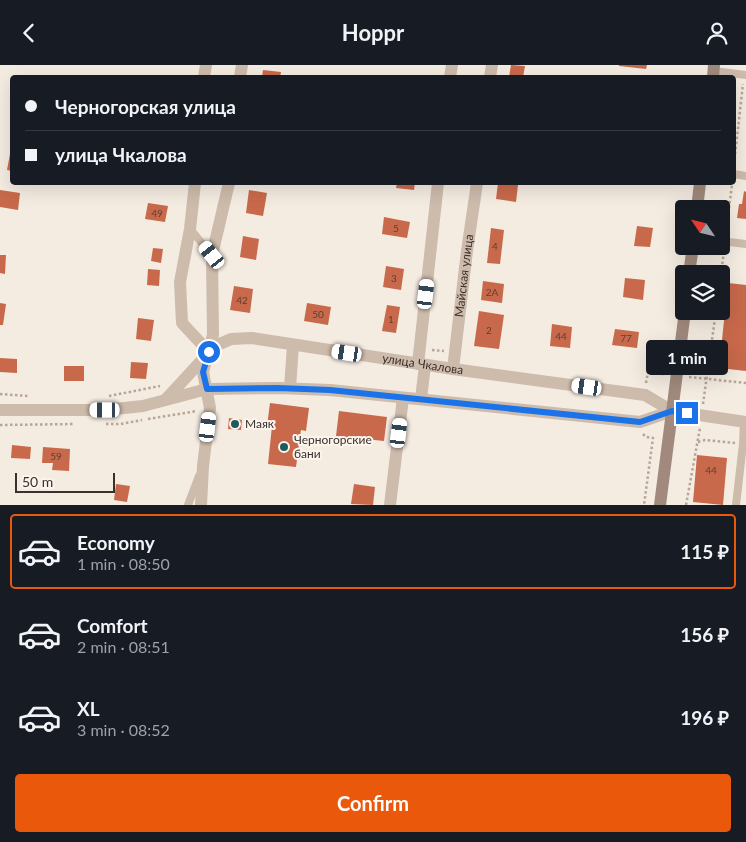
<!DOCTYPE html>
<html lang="en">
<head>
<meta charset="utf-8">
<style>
  body { margin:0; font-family:Lato,sans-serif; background:#242831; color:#f1f3f6; height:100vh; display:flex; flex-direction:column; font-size:19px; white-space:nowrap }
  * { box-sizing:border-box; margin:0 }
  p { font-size:16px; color:#9ea1a6 }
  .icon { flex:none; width:28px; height:28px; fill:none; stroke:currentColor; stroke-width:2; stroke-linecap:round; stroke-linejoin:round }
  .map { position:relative; height:440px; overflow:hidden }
  .side { display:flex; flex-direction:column; background:#171b24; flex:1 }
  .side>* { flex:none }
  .banner { position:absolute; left:10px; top:10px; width:726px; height:110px; border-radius:5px; box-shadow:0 5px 20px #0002; display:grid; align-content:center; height:110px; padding:0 15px; background:#171b24 }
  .needle { width:32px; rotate:305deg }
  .controls { position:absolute; left:675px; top:135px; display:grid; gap:10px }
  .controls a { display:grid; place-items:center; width:55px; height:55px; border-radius:5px; background:#171b24; box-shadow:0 5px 20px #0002; font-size:25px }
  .scale { position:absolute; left:15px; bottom:12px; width:100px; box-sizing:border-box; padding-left:5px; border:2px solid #3b302b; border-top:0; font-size:14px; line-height:18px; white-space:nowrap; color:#3b302b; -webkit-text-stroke:4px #fbf5ee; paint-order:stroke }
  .end { position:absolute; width:22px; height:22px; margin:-11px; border:6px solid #1a73e8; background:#fff; box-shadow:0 0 0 2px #fff }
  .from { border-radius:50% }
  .bubble { position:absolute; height:35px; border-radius:5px; background:#171b24; box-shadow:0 5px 20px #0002; font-size:16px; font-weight:700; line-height:35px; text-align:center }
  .car { position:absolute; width:15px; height:30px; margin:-15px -8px; border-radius:6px; box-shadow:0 0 4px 1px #0007; background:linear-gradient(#fff 24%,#345 0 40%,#fff 0 76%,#345 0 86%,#fff 0) }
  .banner b { display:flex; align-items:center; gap:18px; height:48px; font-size:19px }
  .banner b+b { border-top:1px solid #363941 }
  .banner i { width:12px; height:12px; background:#f1f3f6 }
  ul { padding:9px 0 0; list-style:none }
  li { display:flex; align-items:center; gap:15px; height:75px; margin:0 10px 8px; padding:0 5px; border:2px solid transparent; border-radius:5px }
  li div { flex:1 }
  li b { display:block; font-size:19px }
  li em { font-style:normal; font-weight:700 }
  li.active { border-color:#ea580c }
  li>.icon { width:45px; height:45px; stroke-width:1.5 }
  .button { display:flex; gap:10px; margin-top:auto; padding:10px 15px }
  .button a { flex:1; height:58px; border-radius:5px; background:#ea580c; color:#fff; font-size:20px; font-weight:700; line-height:58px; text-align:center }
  header { display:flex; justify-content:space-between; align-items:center; height:65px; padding:0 15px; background:#171b24; font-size:22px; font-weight:700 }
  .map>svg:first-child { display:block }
  .building { fill:#c8694b }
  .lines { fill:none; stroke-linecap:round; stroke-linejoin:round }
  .path { stroke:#b9a596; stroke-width:2.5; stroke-dasharray:2.5 2.5; stroke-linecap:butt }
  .lane { stroke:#cdbbac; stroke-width:8 }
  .street { stroke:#cdbbac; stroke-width:12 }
  .secondary { stroke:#a18a7d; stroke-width:12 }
  .route { stroke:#1a73e8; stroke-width:6 }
  .poi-dot { fill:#1f5a5e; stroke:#fbf5ee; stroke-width:2 }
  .labels { text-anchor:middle; stroke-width:4; stroke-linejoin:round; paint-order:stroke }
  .number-label { font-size:10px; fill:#5e3e33 }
  .street-label { font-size:12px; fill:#3b302b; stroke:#fbf5ee }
  .poi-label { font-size:12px; fill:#3b302b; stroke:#fbf5ee; text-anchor:start }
</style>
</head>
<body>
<header><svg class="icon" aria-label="back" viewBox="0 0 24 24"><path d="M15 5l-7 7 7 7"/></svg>Hoppr<svg class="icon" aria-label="person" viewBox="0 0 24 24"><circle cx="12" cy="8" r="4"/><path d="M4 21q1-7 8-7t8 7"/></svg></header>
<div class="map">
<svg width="746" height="440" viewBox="0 0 746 440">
  <rect width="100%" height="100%" fill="#f4ebe1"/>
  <g class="building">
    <polygon points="511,0 525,1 523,12 509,12"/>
    <polygon points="619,0 647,0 646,4 619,1"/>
    <polygon points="263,5 281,7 280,12 262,12"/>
    <polygon points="10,89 12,89 12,106 7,105"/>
    <polygon points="397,118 415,118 414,125 396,123"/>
    <polygon points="498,118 518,120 516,137 496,134"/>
    <polygon points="0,125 20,128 18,145 0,142"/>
    <polygon points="249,125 267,128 263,151 246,148"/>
    <polygon points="744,126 746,127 746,154 737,153 739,139 742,139"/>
    <polygon points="148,138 168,141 165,157 145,154"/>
    <polygon points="384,152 410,157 407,173 382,169"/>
    <polygon points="637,161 653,163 650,182 634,181"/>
    <polygon points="491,163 504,165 500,199 487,198"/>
    <polygon points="243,171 259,174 256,195 240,192"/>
    <polygon points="153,183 163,184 161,198 151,196"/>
    <polygon points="0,190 6,190 5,209 0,208"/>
    <polygon points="386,201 404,204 401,225 383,222"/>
    <polygon points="148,204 160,205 159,221 147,220"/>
    <polygon points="625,213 645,215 643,235 623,232"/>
    <polygon points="483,216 504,219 502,238 481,235"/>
    <polygon points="728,218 746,220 746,306 719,303"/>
    <polygon points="234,221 253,224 250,248 230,245"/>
    <polygon points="0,238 6,239 3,260 0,260"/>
    <polygon points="307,238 331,242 328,260 304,256"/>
    <polygon points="387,240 400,242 396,268 382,266"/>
    <polygon points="479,246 504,250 499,284 474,281"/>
    <polygon points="138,253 154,255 151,276 136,274"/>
    <polygon points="552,259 572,262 570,283 550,281"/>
    <polygon points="615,264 639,267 637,283 612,280"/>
    <polygon points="0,293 17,294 17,308 0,307"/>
    <polygon points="131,297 148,298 146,314 130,313"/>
    <rect x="64" y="301" width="20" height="15"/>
    <polygon points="270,338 309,343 306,366 301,365 296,402 268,399 272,361 267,361"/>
    <polygon points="339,346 387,352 384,376 336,371"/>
    <polygon points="229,353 242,355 241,365 228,364"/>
    <polygon points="12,380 31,382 30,394 11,393"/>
    <polygon points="43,382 70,384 69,406 52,405 53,398 42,398"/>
    <polygon points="697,390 727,393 723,440 693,437"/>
    <polygon points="116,419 130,421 127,437 114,435"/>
    <polygon points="354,419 375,422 373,440 351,439"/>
  </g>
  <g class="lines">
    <g class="path">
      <polyline points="734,99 743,19"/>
      <polyline points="726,168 732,119"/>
      <polyline points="721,209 724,186"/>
      <polyline points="432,285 444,286"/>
      <polyline points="689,312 746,318"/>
      <polyline points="646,318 648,307 664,309"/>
      <polyline points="0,329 28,331"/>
      <polyline points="109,331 160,321"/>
      <polyline points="703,339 716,246"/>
      <polyline points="148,354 197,346"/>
      <polyline points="106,359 121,359 142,355"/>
      <polyline points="0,360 75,359"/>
      <polyline points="643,369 646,372 653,373 644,440"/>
      <polyline points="698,377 705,375 735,378"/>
      <polyline points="686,440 700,363"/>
    </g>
    <g class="lane">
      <polyline points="714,6 746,10"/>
      <polyline points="734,109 746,111"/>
      <polyline points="190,164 212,190"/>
      <polyline points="721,176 746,179"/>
      <polyline points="188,440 199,411"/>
      <polyline points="736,440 743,379 744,356"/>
    </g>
    <g class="street">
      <polyline points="204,12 206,0"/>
      <polyline points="240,12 242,0"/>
      <polyline points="450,12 452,0"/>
      <polyline points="490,12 492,0"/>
      <polyline points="195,118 190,164 180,217 182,258 209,287"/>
      <polyline points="418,299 438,118"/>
      <path id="s1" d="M453,304L467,186L477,118"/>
      <polyline points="290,323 293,280"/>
      <path id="s2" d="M167,333L215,281L231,274L252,273L453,304L645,330L672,346L746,357"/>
      <polyline points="421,334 425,300"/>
      <polyline points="0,345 105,345 143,341 207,324 278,323 330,325 640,357 672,346"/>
      <polyline points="201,440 203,401 210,343 203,307 213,270 212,190 229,118"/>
      <polyline points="390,440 403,333"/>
    </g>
    <g class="secondary">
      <polyline points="713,12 714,0"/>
      <polyline points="697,144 700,118"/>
      <polyline points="689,209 693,181"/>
      <polyline points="660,440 685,246"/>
    </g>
  </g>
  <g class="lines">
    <polyline class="route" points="209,287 203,307 207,324 278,323 330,325 640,357 672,346 687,348"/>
  </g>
  <g class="poi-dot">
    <circle cx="235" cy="359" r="5"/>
    <circle cx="284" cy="382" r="5"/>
  </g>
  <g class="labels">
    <g class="number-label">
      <text x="157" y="152">49</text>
      <text x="396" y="167">5</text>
      <text x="495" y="185">4</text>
      <text x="394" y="217">3</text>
      <text x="492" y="231">2А</text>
      <text x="242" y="239">42</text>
      <text x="318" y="253">50</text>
      <text x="391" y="258">1</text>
      <text x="489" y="269">2</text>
      <text x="561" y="275">44</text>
      <text x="626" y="277">77</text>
      <text x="56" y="395">59</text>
      <text x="711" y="409">44</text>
    </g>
    <g class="street-label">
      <text dy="4" stroke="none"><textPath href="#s1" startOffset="94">Майская улица</textPath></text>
      <text dy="4" stroke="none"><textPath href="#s2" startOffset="282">улица Чкалова</textPath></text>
    </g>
    <g class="poi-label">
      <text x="245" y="363">Маяк</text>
      <text x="294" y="379">Черногорские<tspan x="294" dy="14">бани</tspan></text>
    </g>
  </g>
</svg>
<div class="controls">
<a><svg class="needle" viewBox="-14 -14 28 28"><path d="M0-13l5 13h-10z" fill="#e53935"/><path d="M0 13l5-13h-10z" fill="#9ea1a6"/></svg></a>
<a><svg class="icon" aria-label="layers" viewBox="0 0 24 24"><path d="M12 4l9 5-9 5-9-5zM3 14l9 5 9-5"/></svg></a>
</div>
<div class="scale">50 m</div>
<i class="end from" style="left:209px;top:287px"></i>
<i class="end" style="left:687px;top:348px"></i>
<div class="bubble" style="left:646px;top:275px;width:82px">1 min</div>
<i class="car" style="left:212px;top:190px;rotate:321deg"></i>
<i class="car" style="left:426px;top:229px;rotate:7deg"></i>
<i class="car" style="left:347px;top:288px;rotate:279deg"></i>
<i class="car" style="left:587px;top:322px;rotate:278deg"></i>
<i class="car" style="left:105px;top:345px;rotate:270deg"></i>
<i class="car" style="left:208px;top:362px;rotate:7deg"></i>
<i class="car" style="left:399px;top:368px;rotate:7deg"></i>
<div class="banner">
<b><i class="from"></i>Черногорская улица</b>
<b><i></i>улица Чкалова</b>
</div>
</div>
<section class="side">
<ul>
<li class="active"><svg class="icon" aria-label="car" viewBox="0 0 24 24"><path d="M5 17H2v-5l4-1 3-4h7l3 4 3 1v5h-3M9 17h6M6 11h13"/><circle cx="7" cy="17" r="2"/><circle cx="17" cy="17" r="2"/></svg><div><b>Economy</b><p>1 min · 08:50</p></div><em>115 ₽</em></li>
<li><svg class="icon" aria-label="car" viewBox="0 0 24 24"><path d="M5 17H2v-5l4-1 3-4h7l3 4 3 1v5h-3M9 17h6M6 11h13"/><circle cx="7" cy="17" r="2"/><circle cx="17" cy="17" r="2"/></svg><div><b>Comfort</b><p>2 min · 08:51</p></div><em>156 ₽</em></li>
<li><svg class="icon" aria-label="car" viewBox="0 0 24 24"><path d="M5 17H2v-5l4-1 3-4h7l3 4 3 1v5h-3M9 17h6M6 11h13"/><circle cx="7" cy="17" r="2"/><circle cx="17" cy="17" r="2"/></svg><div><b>XL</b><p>3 min · 08:52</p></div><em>196 ₽</em></li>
</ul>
<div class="button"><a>Confirm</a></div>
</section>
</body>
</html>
